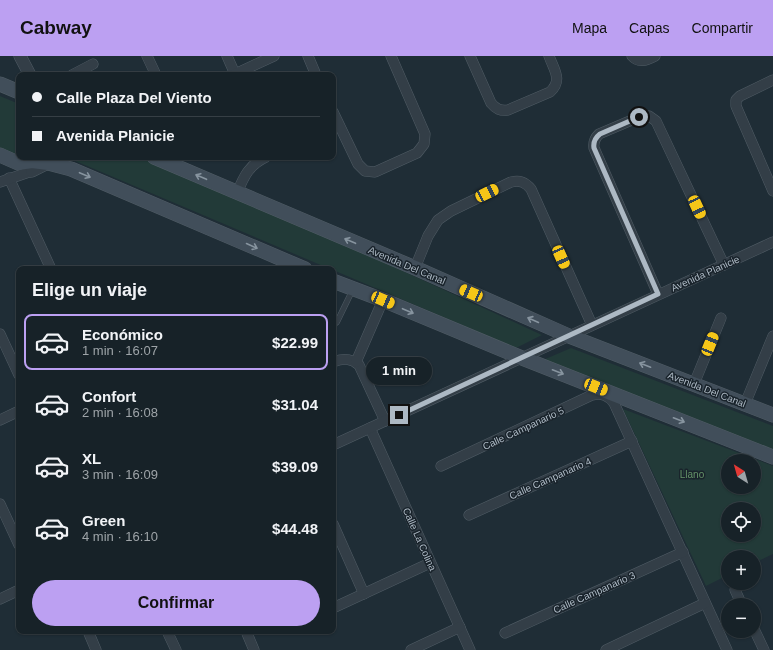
<!DOCTYPE html>
<html lang="es">
<head>
<meta charset="utf-8">
<style>
  body { margin:0; font-family:Arial,sans-serif; background:#242f34; color:#f1f3f6; height:100vh; display:flex; flex-direction:column; font-size:15px; white-space:nowrap }
  * { box-sizing:border-box; margin:0 }
  p { font-size:13px; color:#9ea4a8 }
  .icon { flex:none; width:22px; height:22px; fill:none; stroke:currentColor; stroke-width:2; stroke-linecap:round; stroke-linejoin:round }
  .map { position:relative; flex:1; overflow:hidden }
  .side { position:absolute; left:16px; top:210px; width:320px; height:368px; display:flex; flex-direction:column; background:#172228; border-radius:8px; box-shadow:0 1px 3px #0004,0 0 0 1px #363f45 }
  .side>* { flex:none }
  .hud { position:absolute; left:16px; top:16px; width:320px; height:88px; border-radius:8px; box-shadow:0 1px 3px #0004,0 0 0 1px #363f45; display:grid; align-content:center; height:88px; padding:0 16px; background:#172228 }
  .needle { width:26px; rotate:323deg }
  .controls { position:absolute; left:721px; top:398px; display:grid; gap:8px }
  .controls a { display:grid; place-items:center; width:40px; height:40px; border-radius:50%; background:#172228; box-shadow:0 1px 3px #0004,0 0 0 1px #363f45; font-size:20px }
  .end { position:absolute; width:18px; height:18px; margin:-9px; border:5px solid #adb9c4; background:#111; box-shadow:0 0 0 2px #111 }
  .from { border-radius:50% }
  .bubble { position:absolute; height:28px; border-radius:14px; background:#172228; box-shadow:0 1px 3px #0004,0 0 0 1px #363f45; font-size:13px; font-weight:700; line-height:28px; text-align:center }
  .car { position:absolute; width:12px; height:24px; margin:-12px -6px; border-radius:5px; box-shadow:0 0 3px 1px #0007; background:linear-gradient(#f5c518 24%,#345 0 40%,#f5c518 0 76%,#345 0 86%,#f5c518 0) }
  .hud b { display:flex; align-items:center; gap:14px; height:38px; font-size:15px }
  .hud b+b { border-top:1px solid #363f45 }
  .hud i { width:10px; height:10px; background:#f1f3f6 }
  ul { padding:0; list-style:none }
  li { display:flex; align-items:center; gap:12px; height:56px; margin:0 8px 6px; padding:0 8px; border:2px solid transparent; border-radius:8px }
  li div { flex:1 }
  li b { display:block; font-size:15px }
  li em { font-style:normal; font-weight:700 }
  li.active { border-color:#bca0f2 }
  li>.icon { width:36px; height:36px; stroke-width:1.5 }
  h2 { padding:0 16px; font-size:18px; line-height:48px }
  .cta { display:flex; gap:8px; margin-top:auto; padding:8px 16px }
  .cta a { flex:1; height:46px; border-radius:24px; background:#bca0f2; color:#111; font-size:16px; font-weight:700; line-height:46px; text-align:center }
  header { display:flex; align-items:center; gap:24px; box-sizing:border-box; height:56px; padding:0 20px; background:#bca0f2; color:#111 }
  header strong { font-size:19px }
  nav { display:flex; gap:22px; margin-inline-start:auto; font-size:14px }
  .map>svg:first-child { display:block }
  .green { fill:#223a38; fill-rule:evenodd }
  .lines { fill:none; stroke-linecap:round; stroke-linejoin:round }
  .service-casing { stroke:#505c65; stroke-width:6 }
  .minor-casing { stroke:#505c65; stroke-width:11 }
  .tertiary-casing { stroke:#505c65; stroke-width:13 }
  .secondary-casing { stroke:#505c65; stroke-width:15 }
  .service { stroke:#333e47; stroke-width:5 }
  .minor { stroke:#333e47; stroke-width:10 }
  .tertiary { stroke:#333e47; stroke-width:12 }
  .secondary { stroke:#414e5a; stroke-width:14 }
  .oneway { stroke:#87949f }
  .route { stroke:#adb9c4; stroke-width:5 }
  .labels { text-anchor:middle; stroke-width:3; stroke-linejoin:round; paint-order:stroke }
  .street-label { font-size:10px; fill:#adb9c4; stroke:#19232b }
  .park-label { font-size:10px; fill:#659469; stroke:#19232b }
</style>
</head>
<body>
<header>
<strong>Cabway</strong>
<nav><a>Mapa</a><a>Capas</a><a>Compartir</a></nav>
</header>
<div class="map">
<svg width="773" height="594" viewBox="0 0 773 594">
  <rect width="100%" height="100%" fill="#1f2d36"/>
  <g class="green">
    <polygon points="0,40 19,48 19,101 0,94"/>
    <polygon points="78,101 155,101 542,279 516,292 333,214 333,213 330,213 73,104"/>
    <polygon points="571,292 773,370 773,394 543,304"/>
    <path d="M623,353L773,410V498L754,507V501H728V519L706,530ZM728,405H754V431H728ZM728,453H754V479H728Z"/>
  </g>
  <g class="lines">
    <defs>
      <polyline id="service" points="333,269 337,266 353,233"/>
      <g id="minor">
        <polyline points="147,0 156,19"/>
        <polyline points="227,0 235,18"/>
        <polyline points="308,0 316,19"/>
        <path d="M470,0L491,47C496,53 500,55 508,54L550,36C563,24 554,14 549,0"/>
        <path d="M632,0C639,8 647,4 655,0"/>
        <polyline points="72,19 93,8"/>
        <polyline points="233,19 274,0"/>
        <polyline points="773,24 740,40 736,44 736,50 773,135"/>
        <polyline points="333,56 358,108 365,115 375,116 417,97 424,88 425,78 391,0"/>
        <polyline points="9,122 51,213"/>
        <polyline points="0,126 32,115"/>
        <path d="M237,137C244,120 249,109 266,101"/>
        <path d="M415,212L428,180L438,164L451,155L511,126C520,124 525,126 531,133L592,269"/>
        <path d="M658,238L594,92C593,86 595,82 599,78L639,61L649,60L656,65L724,209"/>
        <polyline points="0,278 19,319"/>
        <path d="M333,306C343,302 351,302 359,309L385,365"/>
        <polyline points="356,306 383,244"/>
        <polyline points="694,328 721,262"/>
        <polyline points="745,348 773,280"/>
        <polyline points="0,364 19,355"/>
        <polyline points="370,372 470,594"/>
        <polyline points="333,389 773,186"/>
        <path d="M441,410L592,339C602,337 608,339 614,347L727,594"/>
        <polyline points="0,448 19,489"/>
        <polyline points="469,459 632,385"/>
        <polyline points="333,468 364,538"/>
        <polyline points="735,534 742,549"/>
        <polyline points="0,543 19,534"/>
        <polyline points="333,552 430,507"/>
        <polyline points="754,573 764,594"/>
        <polyline points="88,575 96,594"/>
        <polyline points="167,575 176,594"/>
        <polyline points="246,575 254,594"/>
        <polyline points="505,577 683,496"/>
        <polyline points="411,594 460,571"/>
        <polyline points="606,594 705,547"/>
      </g>
      <g id="tertiary">
        <polyline points="20,0 30,19"/>
        <polyline points="32,115 60,101"/>
      </g>
      <g id="secondary">
        <polyline points="0,28 19,36"/>
        <polyline points="0,99 18,107 32,105 48,107 71,113 305,213"/>
        <polyline points="154,101 415,212 569,280 773,359"/>
        <polyline points="333,225 383,244 522,302 773,401"/>
      </g>
    </defs>
    <use href="#service" class="service-casing"/>
    <use href="#minor" class="minor-casing"/>
    <use href="#tertiary" class="tertiary-casing"/>
    <use href="#secondary" class="secondary-casing"/>
    <use href="#service" class="service"/>
    <use href="#minor" class="minor"/>
    <use href="#tertiary" class="tertiary"/>
    <use href="#secondary" class="secondary"/>
  </g>
  <defs><path id="oneway-shaft" d="M-6 0H5M1.5-3L5.5 0L1.5 3" fill="none" stroke-width="1.6" stroke-linecap="round" stroke-linejoin="round"/></defs>
  <g class="oneway">
    <use href="#oneway-shaft" transform="translate(85 119) rotate(23)"/>
    <use href="#oneway-shaft" transform="translate(201 121) rotate(-157)"/>
    <use href="#oneway-shaft" transform="translate(350 185) rotate(-157)"/>
    <use href="#oneway-shaft" transform="translate(252 190) rotate(24)"/>
    <use href="#oneway-shaft" transform="translate(408 255) rotate(23)"/>
    <use href="#oneway-shaft" transform="translate(533 264) rotate(-156)"/>
    <use href="#oneway-shaft" transform="translate(645 309) rotate(-159)"/>
    <use href="#oneway-shaft" transform="translate(558 316) rotate(21)"/>
    <use href="#oneway-shaft" transform="translate(679 364) rotate(21)"/>
  </g>
  <g class="lines">
    <path class="route" d="M399,359L658,238L594,92C593,86 595,82 600,78L639,61"/>
  </g>
  <g class="labels">
    <g class="street-label">
      <text transform="translate(407 209) rotate(23)" y="4">Avenida Del Canal</text>
      <text transform="translate(705 217) rotate(-24)" y="4">Avenida Planicie</text>
      <text transform="translate(707 333) rotate(21)" y="4">Avenida Del Canal</text>
      <text transform="translate(523 372) rotate(-25)" y="4">Calle Campanario 5</text>
      <text transform="translate(550 422) rotate(-24)" y="4">Calle Campanario 4</text>
      <text transform="translate(420 483) rotate(66)" y="4">Calle La Colina</text>
      <text transform="translate(594 536) rotate(-24)" y="4">Calle Campanario 3</text>
    </g>
    <g class="park-label">
      <text x="692" y="422">Llano</text>
    </g>
  </g>
</svg>
<div class="controls">
<a><svg class="needle" viewBox="-14 -14 28 28"><path d="M0-13l5 13h-10z" fill="#e53935"/><path d="M0 13l5-13h-10z" fill="#9ea4a8"/></svg></a>
<a><svg class="icon" aria-label="locate" viewBox="0 0 24 24"><circle cx="12" cy="12" r="6"/><path d="M12 2v4M12 18v4M2 12h4M18 12h4"/></svg></a>
<a>+</a>
<a>−</a>
</div>
<i class="end from" style="left:639px;top:61px"></i>
<i class="end" style="left:399px;top:359px"></i>
<div class="bubble" style="left:366px;top:301px;width:66px">1 min</div>
<i class="car" style="left:487px;top:137px;rotate:64deg"></i>
<i class="car" style="left:697px;top:151px;rotate:155deg"></i>
<i class="car" style="left:561px;top:201px;rotate:156deg"></i>
<i class="car" style="left:471px;top:237px;rotate:293deg"></i>
<i class="car" style="left:383px;top:244px;rotate:113deg"></i>
<i class="car" style="left:710px;top:288px;rotate:22deg"></i>
<i class="car" style="left:596px;top:331px;rotate:112deg"></i>
<div class="hud">
<b><i class="from"></i>Calle Plaza Del Viento</b>
<b><i></i>Avenida Planicie</b>
</div>
<section class="side">
<h2>Elige un viaje</h2>
<ul>
<li class="active"><svg class="icon" aria-label="car" viewBox="0 0 24 24"><path d="M5 17H2v-5l4-1 3-4h7l3 4 3 1v5h-3M9 17h6M6 11h13"/><circle cx="7" cy="17" r="2"/><circle cx="17" cy="17" r="2"/></svg><div><b>Económico</b><p>1 min · 16:07</p></div><em>$22.99</em></li>
<li><svg class="icon" aria-label="car" viewBox="0 0 24 24"><path d="M5 17H2v-5l4-1 3-4h7l3 4 3 1v5h-3M9 17h6M6 11h13"/><circle cx="7" cy="17" r="2"/><circle cx="17" cy="17" r="2"/></svg><div><b>Confort</b><p>2 min · 16:08</p></div><em>$31.04</em></li>
<li><svg class="icon" aria-label="car" viewBox="0 0 24 24"><path d="M5 17H2v-5l4-1 3-4h7l3 4 3 1v5h-3M9 17h6M6 11h13"/><circle cx="7" cy="17" r="2"/><circle cx="17" cy="17" r="2"/></svg><div><b>XL</b><p>3 min · 16:09</p></div><em>$39.09</em></li>
<li><svg class="icon" aria-label="car" viewBox="0 0 24 24"><path d="M5 17H2v-5l4-1 3-4h7l3 4 3 1v5h-3M9 17h6M6 11h13"/><circle cx="7" cy="17" r="2"/><circle cx="17" cy="17" r="2"/></svg><div><b>Green</b><p>4 min · 16:10</p></div><em>$44.48</em></li>
</ul>
<div class="cta"><a>Confirmar</a></div>
</section>
</div>
</body>
</html>
